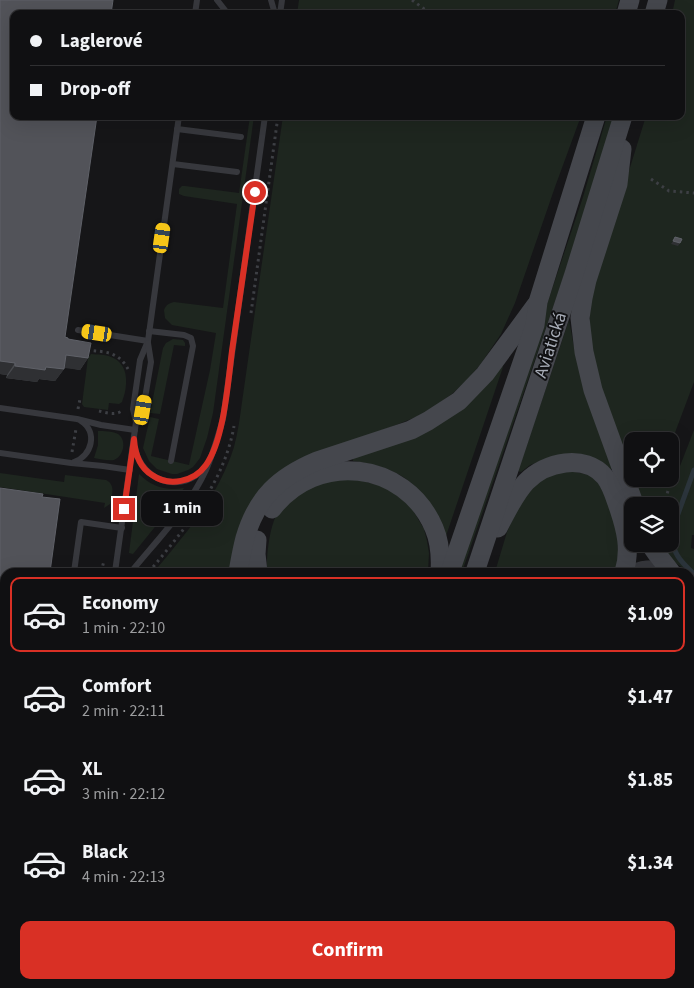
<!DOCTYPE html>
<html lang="en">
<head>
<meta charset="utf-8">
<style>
  body { margin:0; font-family:"Source Sans 3",sans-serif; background:#1e1e20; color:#f1f3f6; height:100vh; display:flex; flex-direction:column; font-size:19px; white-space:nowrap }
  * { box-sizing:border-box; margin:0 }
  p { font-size:16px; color:#9c9d9f }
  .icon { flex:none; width:28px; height:28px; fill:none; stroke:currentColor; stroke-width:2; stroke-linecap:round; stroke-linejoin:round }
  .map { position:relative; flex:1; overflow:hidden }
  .details { position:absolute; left:0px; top:568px; width:695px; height:421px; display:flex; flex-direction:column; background:#101012; border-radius:15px 15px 0 0; box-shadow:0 5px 20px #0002,0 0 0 1px #303032 }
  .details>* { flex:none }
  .guide { position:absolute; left:10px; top:10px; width:675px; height:110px; border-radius:10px; box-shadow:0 5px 20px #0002,0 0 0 1px #303032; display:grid; align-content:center; height:110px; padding:0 20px; background:#101012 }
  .tools { position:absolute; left:624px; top:432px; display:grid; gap:10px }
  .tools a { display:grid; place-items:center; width:55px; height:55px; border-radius:10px; background:#101012; box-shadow:0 5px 20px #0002,0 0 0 1px #303032; font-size:25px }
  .end { position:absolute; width:22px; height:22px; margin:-11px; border:6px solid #d93025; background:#fff; box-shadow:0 0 0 2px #fff }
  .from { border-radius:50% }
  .bubble { position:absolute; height:35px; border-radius:10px; background:#101012; box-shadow:0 5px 20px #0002,0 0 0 1px #303032; font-size:16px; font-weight:700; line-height:35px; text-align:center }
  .car { position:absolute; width:15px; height:30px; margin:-15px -8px; border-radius:6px; box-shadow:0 0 4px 1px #0007; background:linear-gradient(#f5c518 24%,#345 0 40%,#f5c518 0 76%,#345 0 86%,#f5c518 0) }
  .guide b { display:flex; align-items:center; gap:18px; height:48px; font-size:19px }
  .guide b+b { border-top:1px solid #303032 }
  .guide i { width:12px; height:12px; background:#f1f3f6 }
  ul { padding:9px 0 0; list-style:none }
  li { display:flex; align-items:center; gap:15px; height:75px; margin:0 10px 8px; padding:0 10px; border:2px solid transparent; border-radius:10px }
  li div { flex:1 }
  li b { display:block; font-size:19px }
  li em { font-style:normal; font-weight:700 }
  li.active { border-color:#d93025 }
  li>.icon { width:45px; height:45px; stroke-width:1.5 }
  .primary-button { display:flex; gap:10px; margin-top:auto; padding:10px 20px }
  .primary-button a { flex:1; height:58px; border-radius:10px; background:#d93025; color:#fff; font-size:20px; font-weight:700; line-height:58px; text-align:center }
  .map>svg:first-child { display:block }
  .built { fill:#222225 }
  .green { fill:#1e261f }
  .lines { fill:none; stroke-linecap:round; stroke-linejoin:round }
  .stream { stroke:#2c353c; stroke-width:5 }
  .path { stroke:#3d3f44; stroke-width:3; stroke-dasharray:2.5 4; stroke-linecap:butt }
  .service { stroke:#37383d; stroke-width:6 }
  .minor { stroke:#37383d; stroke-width:12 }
  .tertiary { stroke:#37383d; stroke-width:16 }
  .secondary { stroke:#45474d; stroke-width:19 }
  .wall { fill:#47494d }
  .shaded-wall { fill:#2f3033 }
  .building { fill:#525359; stroke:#5f6168 }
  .route { stroke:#d93025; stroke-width:6 }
  .labels { text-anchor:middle; stroke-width:4; stroke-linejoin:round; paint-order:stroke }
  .street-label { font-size:18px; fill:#a8adb8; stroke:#111113 }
</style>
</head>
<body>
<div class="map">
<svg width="694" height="988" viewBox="0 0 694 988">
  <rect width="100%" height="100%" fill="#161618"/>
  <polygon class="built" points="5,751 5,984 159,984 158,988 0,988 0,753"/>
  <g class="green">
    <polygon points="299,0 619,0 615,14 297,14"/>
    <polygon points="675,0 694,0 694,382 670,446 670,441 632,441 632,474 609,412 598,375 593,357 589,324 592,290 646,116 681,116 681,14 672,14"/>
    <path d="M250,116H254L213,413L207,438L200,458L193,467L188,470L177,474H172L157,469L149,461L143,448L150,417L159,419L151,456L189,465L210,370L216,333L172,325L165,318L164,310C166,305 169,303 174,302L223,308L237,204L184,196L179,194V189L182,186H185L239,193Z"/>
    <path d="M283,116H581L555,187L515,303L501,334L480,365L466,381L452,394L435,406L416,417L288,468L233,572H154C186,533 218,497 234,447C238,432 240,417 242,402Z"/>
    <polygon points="607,116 614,116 571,255 462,572 457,572 583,197"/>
    <polygon points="569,320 574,347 612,468 610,470 549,458 530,465 521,472 518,471"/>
    <polygon points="173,339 183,340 185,343 185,346 174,345 160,414 150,413 163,348 166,343"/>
    <path d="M91,354C98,355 105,354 111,357C130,364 128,387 122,402L119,404L109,403L108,410L84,407L82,404L88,358Z"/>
    <path d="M502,366L503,367L446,536C440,525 434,512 427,501C410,474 383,465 353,461V459Z"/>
    <path d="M694,430V535H692L691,548L694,549V572C675,566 670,558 658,544H670V506H644L634,479H666L667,484H673Z"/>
    <path d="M98,431C104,431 112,431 118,434C127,440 124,456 114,460C108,461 100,459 94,458L98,445Z"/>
    <polygon points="571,471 589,475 596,480 601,486 610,502 621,544 617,568 614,572 495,572 507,532 514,516 528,490 549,475"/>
    <path d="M0,473L64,482L65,475L106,480C116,485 112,495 110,504L104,508L105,503L0,487Z"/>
    <path d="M139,474C152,487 166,491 184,488L171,507L133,554L129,553Z"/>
    <path d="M346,477L387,487L411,507L424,529L427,541L429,553L428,572H267C266,556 270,521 280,509C283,505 311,486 316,484C325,480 336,479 346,477Z"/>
    <polygon points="690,693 694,699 694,785 690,785"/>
    <polygon points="0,796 5,797 5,863 0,862"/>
    <polygon points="188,984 286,984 285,988 188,988"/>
    <polygon points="547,984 638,984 639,988 549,988"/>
  </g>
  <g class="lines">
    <g class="stream">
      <polyline points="670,536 694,470"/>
      <path d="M670,536C675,554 678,559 692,572"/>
    </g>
    <g class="path">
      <polyline points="412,0 431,14"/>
      <polyline points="651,179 669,191 694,193"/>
      <polyline points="251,313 278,116"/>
      <path d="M87,350C105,352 118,351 128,369"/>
      <polyline points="78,409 80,399"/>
      <path d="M99,411C107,413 116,416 123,410"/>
      <polyline points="72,452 76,429"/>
      <polyline points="664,506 670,483 673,479"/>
      <polyline points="101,572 104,561"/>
      <path d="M149,572C185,528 224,484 234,426"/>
      <polyline points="0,682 5,683"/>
      <polyline points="161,988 161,984"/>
    </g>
    <g class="service">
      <polyline points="217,0 228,14"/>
      <polyline points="271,0 275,14"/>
      <polyline points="195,14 197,0"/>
      <polyline points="280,14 282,0"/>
      <polyline points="177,129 241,137"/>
      <polyline points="173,164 237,172"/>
      <polyline points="78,330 148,341"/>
      <polyline points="149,331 184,335 191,338 193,346 171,461"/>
      <polyline points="0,408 77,419 101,425 135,430"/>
      <polyline points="136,422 133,409 140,360 148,341 179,116"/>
      <path d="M135,448C142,482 183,495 205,467"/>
      <polyline points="0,453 71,463 103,466 130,470"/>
      <path d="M74,462C92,456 98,432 81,421"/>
      <polyline points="74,572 81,522 122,528"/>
      <polyline points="115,572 136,422 143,410 151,362 148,343"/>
      <path d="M131,572C157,540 188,509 206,470C213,454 218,436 223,419L265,116"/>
      <polyline points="0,705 5,704"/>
      <polyline points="0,729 5,727"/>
      <polyline points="0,782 5,782"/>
      <polyline points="690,804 694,799"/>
      <polyline points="0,874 5,875"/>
      <polyline points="694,890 690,899 694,910"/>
      <polyline points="108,984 113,988"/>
      <polyline points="451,984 453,988"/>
      <polyline points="61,988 62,984"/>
      <polyline points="91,988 97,984"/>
      <polyline points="179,988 180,984"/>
      <polyline points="298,988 298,984"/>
      <polyline points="504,988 504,984"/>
    </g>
    <polyline class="minor" points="690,663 694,673"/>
    <g class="tertiary">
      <path d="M634,572C645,567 658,567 669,572"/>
      <polyline points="690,580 694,581"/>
      <polyline points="690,596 692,616"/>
    </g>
    <g class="secondary">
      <polyline points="626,14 630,0"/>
      <polyline points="654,14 658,0"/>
      <polyline points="622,149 618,184 587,280 583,298 580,318 584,352 593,390 635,506"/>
      <path d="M272,509C316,451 405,460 434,528C440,542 441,557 440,572"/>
      <path d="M498,528C506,513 514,495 526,482C545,462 585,453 605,477C612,486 615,498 619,509C626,530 631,550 624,572"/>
      <polyline points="257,540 256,554 258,572"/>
      <polyline points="650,544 657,554 671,572"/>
      <path d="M238,572C240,561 242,549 245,538C257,497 279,477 317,461L411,430L428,421L459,401L485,374L536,305"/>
      <polyline points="450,572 535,325 538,302 596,116"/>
      <polyline points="475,572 574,274 623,116"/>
      <polyline points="525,984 527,988"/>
      <polyline points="311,988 312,984"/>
    </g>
  </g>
  <g class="wall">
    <polygon points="0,0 65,337 88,358 80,370 64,367 64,369 55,381 39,379 37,382 6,378 7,375 0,374"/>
    <polygon points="638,984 690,984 694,988 640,988"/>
  </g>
  <g class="shaded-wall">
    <polygon points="673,241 680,243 678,246 671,244"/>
    <polygon points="66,355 88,358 80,370 57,367"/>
    <polygon points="0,361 15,363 7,375 0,374"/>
    <polygon points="15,366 46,367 64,369 55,381 39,379 37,382 6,378"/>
    <polygon points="0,670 5,670 5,681 0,680"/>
  </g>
  <g class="building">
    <polygon points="0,0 113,0 111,14 14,14 14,116 97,116 65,337 68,338 68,339 91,343 88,358 66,355 64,369 46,367 45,370 15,366 15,363 0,361"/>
    <polygon points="675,237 682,239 680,243 673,241"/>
    <polygon points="0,488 43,494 42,497 60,499 50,572 5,572 5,670 0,670"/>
    <polygon points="690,923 694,933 694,988 658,988 656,984 690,984"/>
    <polygon points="141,984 153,986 152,988 140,988"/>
  </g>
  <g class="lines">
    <path class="route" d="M124,509L134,439C135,454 139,467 152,475C169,487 194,482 206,465C224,440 228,382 232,351C240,298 247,245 255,192"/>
  </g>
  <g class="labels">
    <g class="street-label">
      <text transform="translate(550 345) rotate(-72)" y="6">Aviatická</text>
    </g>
  </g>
</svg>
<div class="tools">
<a><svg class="icon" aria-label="locate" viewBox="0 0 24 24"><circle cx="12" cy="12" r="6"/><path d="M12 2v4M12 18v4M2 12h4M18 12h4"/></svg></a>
<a><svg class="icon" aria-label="layers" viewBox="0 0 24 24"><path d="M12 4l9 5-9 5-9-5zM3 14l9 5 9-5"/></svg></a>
</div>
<i class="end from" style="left:255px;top:192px"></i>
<i class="end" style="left:124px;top:509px"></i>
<div class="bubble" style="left:141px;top:491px;width:82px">1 min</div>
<i class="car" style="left:162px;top:238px;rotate:8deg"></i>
<i class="car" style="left:97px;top:333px;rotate:279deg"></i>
<i class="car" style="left:143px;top:410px;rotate:10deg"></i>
<div class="guide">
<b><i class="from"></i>Laglerové</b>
<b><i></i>Drop-off</b>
</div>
<section class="details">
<ul>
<li class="active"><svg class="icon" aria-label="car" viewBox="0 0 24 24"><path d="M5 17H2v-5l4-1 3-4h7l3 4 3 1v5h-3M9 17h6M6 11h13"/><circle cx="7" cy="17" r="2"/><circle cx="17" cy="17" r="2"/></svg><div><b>Economy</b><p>1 min · 22:10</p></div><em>$1.09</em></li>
<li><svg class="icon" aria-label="car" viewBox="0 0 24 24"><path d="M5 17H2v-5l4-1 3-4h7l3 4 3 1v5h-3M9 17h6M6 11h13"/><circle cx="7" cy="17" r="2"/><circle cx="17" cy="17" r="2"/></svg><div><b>Comfort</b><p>2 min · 22:11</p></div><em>$1.47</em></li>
<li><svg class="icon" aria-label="car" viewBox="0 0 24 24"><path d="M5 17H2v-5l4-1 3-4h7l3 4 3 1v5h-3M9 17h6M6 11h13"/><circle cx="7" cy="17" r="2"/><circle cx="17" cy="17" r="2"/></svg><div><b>XL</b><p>3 min · 22:12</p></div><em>$1.85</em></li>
<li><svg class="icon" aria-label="car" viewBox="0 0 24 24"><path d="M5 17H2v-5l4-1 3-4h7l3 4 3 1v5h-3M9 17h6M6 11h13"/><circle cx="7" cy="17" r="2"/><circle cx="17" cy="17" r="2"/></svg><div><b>Black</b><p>4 min · 22:13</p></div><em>$1.34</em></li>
</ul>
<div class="primary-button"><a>Confirm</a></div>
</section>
</div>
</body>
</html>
